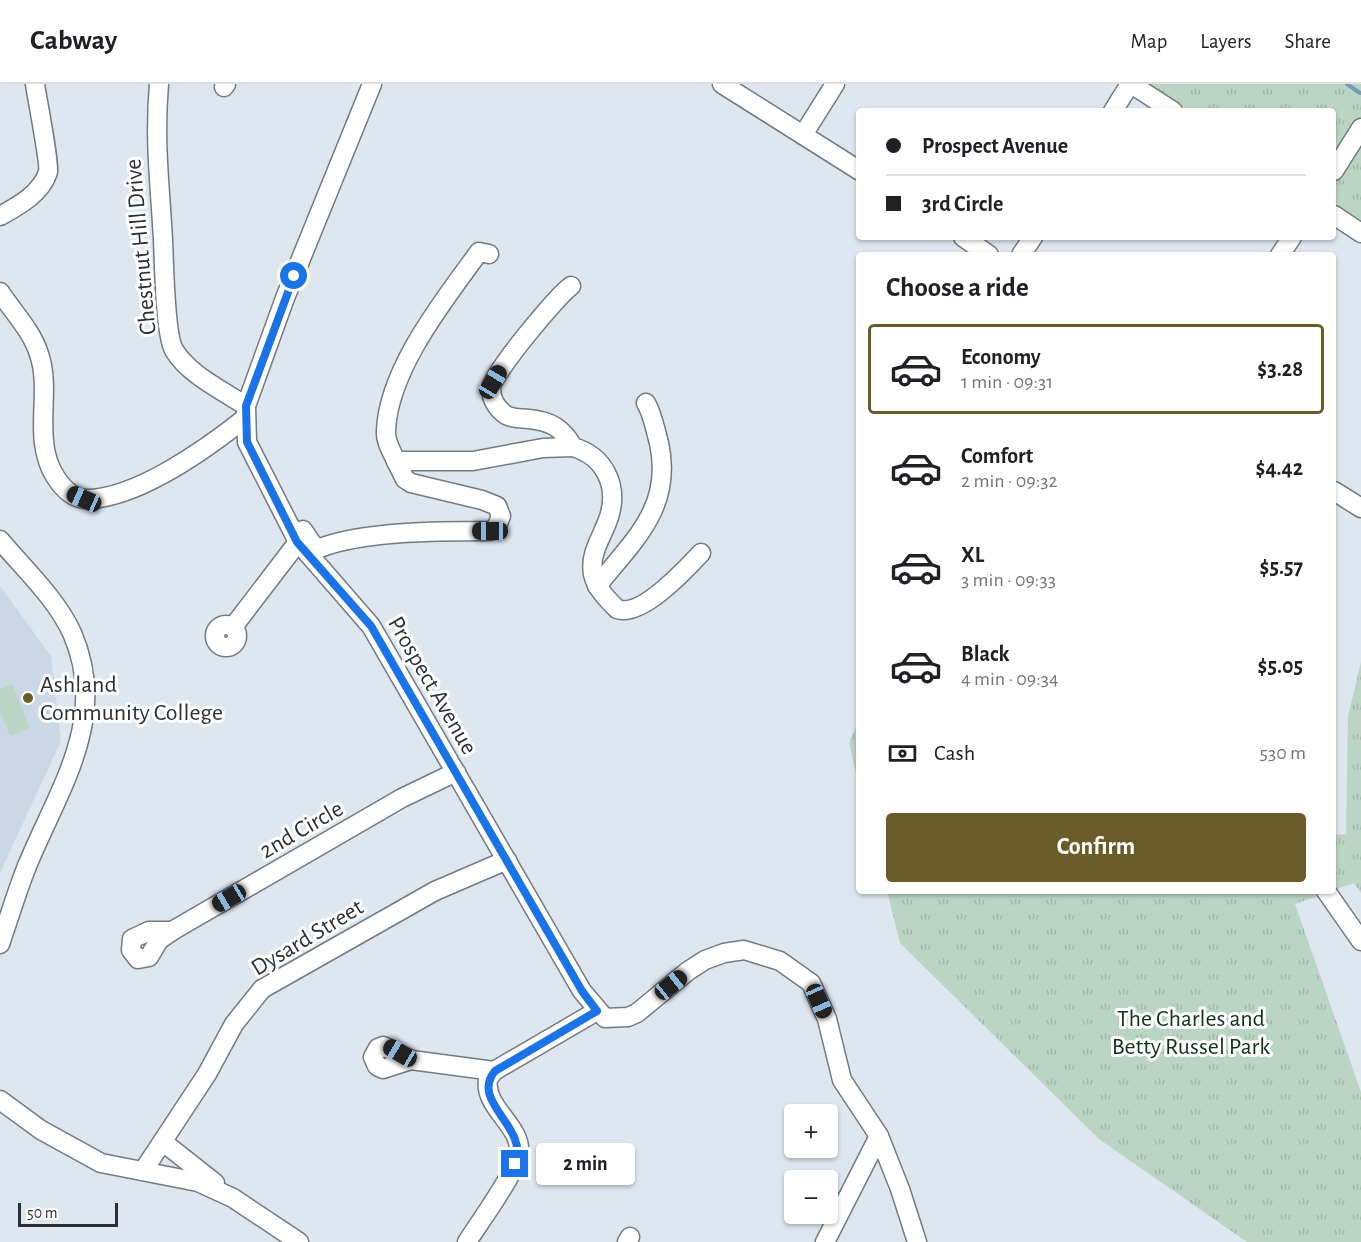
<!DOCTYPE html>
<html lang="en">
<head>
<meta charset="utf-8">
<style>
  body { margin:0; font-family:"Alegreya Sans",sans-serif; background:#f6f6f6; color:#202124; height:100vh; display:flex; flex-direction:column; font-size:22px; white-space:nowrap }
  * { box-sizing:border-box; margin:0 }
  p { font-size:20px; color:#757577 }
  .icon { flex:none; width:33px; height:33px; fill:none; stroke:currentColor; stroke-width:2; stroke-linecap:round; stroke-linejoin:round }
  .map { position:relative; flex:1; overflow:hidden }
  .sheet { position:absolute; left:856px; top:168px; width:480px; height:642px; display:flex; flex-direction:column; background:#fff; border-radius:6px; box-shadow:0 2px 4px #0004 }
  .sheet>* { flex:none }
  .top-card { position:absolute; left:856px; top:24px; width:480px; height:132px; border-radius:6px; box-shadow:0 2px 4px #0004; display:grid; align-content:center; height:132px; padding:0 30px; background:#fff }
  .tools { position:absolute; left:784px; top:1020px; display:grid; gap:12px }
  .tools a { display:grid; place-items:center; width:54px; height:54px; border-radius:6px; background:#fff; box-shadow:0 2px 4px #0004; font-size:30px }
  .scale { position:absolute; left:18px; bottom:15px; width:100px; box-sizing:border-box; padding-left:6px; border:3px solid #2c3033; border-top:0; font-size:16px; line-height:21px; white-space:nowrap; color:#2c3033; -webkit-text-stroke:4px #fff; paint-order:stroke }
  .end { position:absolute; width:27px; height:27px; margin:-14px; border:8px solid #1a73e8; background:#fff; box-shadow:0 0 0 3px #fff }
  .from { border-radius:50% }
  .bubble { position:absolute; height:42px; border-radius:6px; background:#fff; box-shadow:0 2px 4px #0004; font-size:20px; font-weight:700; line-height:42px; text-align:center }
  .car { position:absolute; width:18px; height:36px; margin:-18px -9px; border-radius:8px; box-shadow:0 0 4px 2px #0007; background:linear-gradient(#222 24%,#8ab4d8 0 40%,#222 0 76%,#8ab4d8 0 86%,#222 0) }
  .top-card b { display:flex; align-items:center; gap:21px; height:57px; font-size:22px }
  .top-card b+b { border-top:2px solid #e0e0e0 }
  .top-card i { width:15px; height:15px; background:#202124 }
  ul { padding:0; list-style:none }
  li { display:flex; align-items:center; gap:18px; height:90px; margin:0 12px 9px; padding:0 18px; border:3px solid transparent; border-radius:6px }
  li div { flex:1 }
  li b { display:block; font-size:22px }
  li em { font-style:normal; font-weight:700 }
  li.on { border-color:#6a5c29 }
  li>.icon { width:54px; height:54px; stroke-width:1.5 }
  h2 { padding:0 30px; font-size:27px; line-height:72px }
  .pay { display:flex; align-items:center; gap:15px; height:66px; padding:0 30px; font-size:22px }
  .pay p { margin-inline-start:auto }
  .action { display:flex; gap:12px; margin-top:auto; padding:12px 30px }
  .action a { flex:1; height:69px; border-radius:6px; background:#6a5c29; color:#fff; font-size:24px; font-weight:700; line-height:69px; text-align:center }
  header { display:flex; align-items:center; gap:36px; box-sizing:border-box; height:84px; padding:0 30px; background:#fff; border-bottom:2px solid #e0e0e0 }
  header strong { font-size:28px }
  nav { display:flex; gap:33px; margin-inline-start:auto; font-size:21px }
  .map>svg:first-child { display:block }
  .built { fill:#cad8e6 }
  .grass { fill:#bbd5c4 }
  .park { fill:url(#park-tufts) }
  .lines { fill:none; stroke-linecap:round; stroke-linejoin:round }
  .stream { stroke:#7699b8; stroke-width:4 }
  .minor-casing { stroke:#737a82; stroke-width:21 }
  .minor { stroke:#fff; stroke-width:18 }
  .route { stroke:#1a73e8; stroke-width:8 }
  .poi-dot { fill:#6a5c29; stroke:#fff; stroke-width:2 }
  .labels { text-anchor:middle; stroke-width:6; stroke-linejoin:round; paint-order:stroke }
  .street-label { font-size:24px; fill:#2c3033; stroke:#fff }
  .poi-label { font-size:24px; fill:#2c3033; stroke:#fff; text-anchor:start }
  .park-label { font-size:24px; fill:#0e321f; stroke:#fff }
</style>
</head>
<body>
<header>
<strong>Cabway</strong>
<nav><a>Map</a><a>Layers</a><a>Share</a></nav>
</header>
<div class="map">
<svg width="1361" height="1158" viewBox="0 0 1361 1158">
  <defs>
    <pattern id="park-tufts" width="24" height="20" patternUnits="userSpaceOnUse" patternTransform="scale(1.5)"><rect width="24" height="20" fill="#bbd5c4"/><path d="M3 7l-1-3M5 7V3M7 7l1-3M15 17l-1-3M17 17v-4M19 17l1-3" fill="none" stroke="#a1b7a9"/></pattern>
  </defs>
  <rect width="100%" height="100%" fill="#dee6ef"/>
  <polygon class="built" points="0,502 51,572 61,657 0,789"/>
  <polygon class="grass" points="12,600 30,644 10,652 0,628 0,605"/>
  <g class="park">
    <polygon points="1148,0 1361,0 1361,137 1334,119 1334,27 1190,27"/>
    <polygon points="1361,578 1361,809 1354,799 1334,806 1334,751 1346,750 1348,632"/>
    <polygon points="859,635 860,635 859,702 849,659"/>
    <polygon points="887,807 1332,807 1295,820 1361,1008 1361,1158 1247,1158 1099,1055 900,859"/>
  </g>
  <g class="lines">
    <polyline class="stream" points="1347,0 1360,9"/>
    <defs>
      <g id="minor">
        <path d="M159,0C154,57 160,100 163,156C164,177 165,251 174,266C189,291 222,306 246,322"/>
        <polyline points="372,0 285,214 246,322 247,358 298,458 371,542 582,907 605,934 628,933 637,929 688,887 705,876 724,869 744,866 780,877 811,899 827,935 842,996 879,1052 900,1105 917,1158"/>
        <polyline points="722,0 860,87"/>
        <polyline points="1131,0 1173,27"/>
        <polyline points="224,3 226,0"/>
        <polyline points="1113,27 1130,0"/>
        <polyline points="803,51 835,0"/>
        <polyline points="1334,87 1361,44"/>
        <polyline points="1334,131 1361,149"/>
        <path d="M0,132C18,122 41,110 48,88C50,80 37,14 35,0"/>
        <polyline points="963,153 989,171"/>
        <path d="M489,170L479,168C444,216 388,286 386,347C385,357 392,368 396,377H473L543,364L573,363"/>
        <polyline points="1021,171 1033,153"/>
        <polyline points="1280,171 1292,153"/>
        <path d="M571,202C557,212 492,290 491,304C491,315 497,325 506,331C513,335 521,334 529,335C550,337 563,344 573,363C604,372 619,401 609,433C603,452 589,469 593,490C596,504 607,515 617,525C641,534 686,485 701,469"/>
        <path d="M0,208C13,228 32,247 39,270C50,302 38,338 46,370C50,388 65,414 86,415C136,415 206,365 244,335"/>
        <polyline points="1334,407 1361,424"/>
        <path d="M303,446L313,461L320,464C363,447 442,447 490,447L496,444L501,432L497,422L482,416L411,399L405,395L396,377"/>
        <path d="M0,456C24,485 56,514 72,549C110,635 58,706 27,782C17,807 9,834 0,860"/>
        <path d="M597,502C634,456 673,423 659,359C655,345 653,331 646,319"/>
        <circle cx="226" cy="552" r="11"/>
        <polyline points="233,543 298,458"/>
        <polyline points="1326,807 1361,857"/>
        <polygon points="149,847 172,847 159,856 149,873 138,875 131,866 132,855"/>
        <polyline points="172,847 402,714 456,688"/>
        <polygon points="383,962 411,976 383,985 377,982 373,973 378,964"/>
        <polyline points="411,976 494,987"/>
        <polyline points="0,1016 41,1046 101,1079 198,1098 233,1114 299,1158"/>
        <polyline points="163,1058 215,1099"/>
        <polyline points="143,1087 207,990 234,940 262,905 435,807 507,776"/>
        <path d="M467,1158C479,1139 515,1090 519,1070C523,1042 483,1024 488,995L494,987L597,927"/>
        <polyline points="627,1158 630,1153"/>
        <polyline points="825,1158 879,1052"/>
      </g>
    </defs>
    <use href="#minor" class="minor-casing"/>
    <use href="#minor" class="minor"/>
  </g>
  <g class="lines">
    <path class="route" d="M294,192L246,322L247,358L297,458L371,542L582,907L597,927L495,987C469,1018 530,1043 515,1080"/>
  </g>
  <circle class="poi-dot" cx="28" cy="614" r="6"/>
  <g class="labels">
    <g class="street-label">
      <text transform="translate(140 163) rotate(-95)" y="8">Chestnut Hill Drive</text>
      <text transform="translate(433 601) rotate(60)" y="8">Prospect Avenue</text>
      <text transform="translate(301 745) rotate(-30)" y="8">2nd Circle</text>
      <text transform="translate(307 853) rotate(-31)" y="8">Dysard Street</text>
    </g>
    <g class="poi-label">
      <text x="40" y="608">Ashland<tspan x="40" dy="28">Community College</tspan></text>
    </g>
    <g class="park-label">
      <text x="1191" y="942">The Charles and<tspan x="1191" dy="28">Betty Russel Park</tspan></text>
    </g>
  </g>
</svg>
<div class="tools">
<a>+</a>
<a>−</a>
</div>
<div class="scale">50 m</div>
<i class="end from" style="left:294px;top:192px"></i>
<i class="end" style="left:515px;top:1080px"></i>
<div class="bubble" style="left:536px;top:1059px;width:99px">2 min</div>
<i class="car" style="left:493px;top:298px;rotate:31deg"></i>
<i class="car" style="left:84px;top:415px;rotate:294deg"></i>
<i class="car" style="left:490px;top:447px;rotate:270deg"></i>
<i class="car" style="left:229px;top:814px;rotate:240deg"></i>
<i class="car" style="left:671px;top:901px;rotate:51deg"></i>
<i class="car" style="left:819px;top:917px;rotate:156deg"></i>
<i class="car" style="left:400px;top:969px;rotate:301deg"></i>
<div class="top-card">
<b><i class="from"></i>Prospect Avenue</b>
<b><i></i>3rd Circle</b>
</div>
<section class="sheet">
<h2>Choose a ride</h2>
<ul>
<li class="on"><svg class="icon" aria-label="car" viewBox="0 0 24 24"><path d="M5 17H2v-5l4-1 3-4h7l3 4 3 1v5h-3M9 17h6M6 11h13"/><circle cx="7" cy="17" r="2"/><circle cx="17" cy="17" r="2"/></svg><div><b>Economy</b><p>1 min · 09:31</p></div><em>$3.28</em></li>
<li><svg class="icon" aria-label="car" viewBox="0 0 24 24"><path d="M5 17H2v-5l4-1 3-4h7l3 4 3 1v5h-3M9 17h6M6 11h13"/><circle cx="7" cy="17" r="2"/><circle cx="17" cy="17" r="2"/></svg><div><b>Comfort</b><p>2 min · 09:32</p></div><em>$4.42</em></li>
<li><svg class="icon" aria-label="car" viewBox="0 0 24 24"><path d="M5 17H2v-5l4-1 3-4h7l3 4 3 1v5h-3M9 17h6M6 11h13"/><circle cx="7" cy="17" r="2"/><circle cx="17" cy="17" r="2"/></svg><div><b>XL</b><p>3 min · 09:33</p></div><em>$5.57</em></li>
<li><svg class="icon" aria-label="car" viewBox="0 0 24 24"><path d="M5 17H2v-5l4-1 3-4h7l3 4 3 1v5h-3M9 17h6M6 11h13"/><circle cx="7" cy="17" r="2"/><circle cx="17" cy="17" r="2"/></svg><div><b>Black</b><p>4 min · 09:34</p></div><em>$5.05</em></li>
</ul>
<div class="pay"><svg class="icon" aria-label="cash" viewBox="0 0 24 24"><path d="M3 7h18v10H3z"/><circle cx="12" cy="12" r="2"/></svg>Cash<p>530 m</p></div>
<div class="action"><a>Confirm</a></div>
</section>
</div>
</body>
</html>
